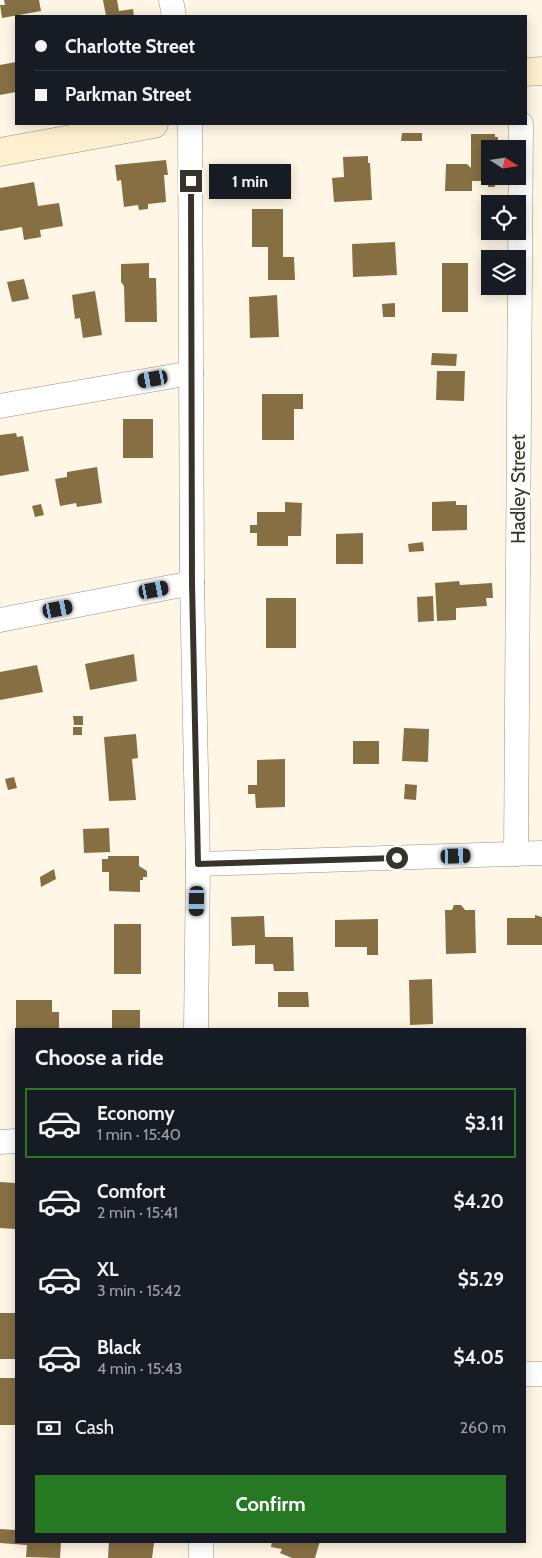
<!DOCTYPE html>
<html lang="en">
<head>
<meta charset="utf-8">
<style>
  body { margin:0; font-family:Cabin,sans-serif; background:#242831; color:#f1f3f6; height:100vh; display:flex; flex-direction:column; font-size:19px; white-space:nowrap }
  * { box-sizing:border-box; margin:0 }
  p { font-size:16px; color:#9ea1a6 }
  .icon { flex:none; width:28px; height:28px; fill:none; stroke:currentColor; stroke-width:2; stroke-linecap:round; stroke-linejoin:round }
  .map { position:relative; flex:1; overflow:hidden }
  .sheet { position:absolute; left:15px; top:1028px; width:511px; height:515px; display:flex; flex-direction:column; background:#171b24; border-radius:0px; box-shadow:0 2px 12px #0003 }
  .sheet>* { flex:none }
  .guide { position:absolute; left:15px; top:15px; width:512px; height:110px; border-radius:0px; box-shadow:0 2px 12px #0003; display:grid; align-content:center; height:110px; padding:0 20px; background:#171b24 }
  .needle { width:32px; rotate:102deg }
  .buttons { position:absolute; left:481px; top:140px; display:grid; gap:10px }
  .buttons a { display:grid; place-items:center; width:45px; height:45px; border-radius:0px; background:#171b24; box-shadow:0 2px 12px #0003; font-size:25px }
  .end { position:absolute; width:22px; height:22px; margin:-11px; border:6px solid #38342c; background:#fff; box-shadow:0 0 0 2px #fff }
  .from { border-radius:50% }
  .bubble { position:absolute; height:35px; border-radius:0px; background:#171b24; box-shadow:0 2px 12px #0003; font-size:16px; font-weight:700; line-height:35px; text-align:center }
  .car { position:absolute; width:15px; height:30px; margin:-15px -8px; border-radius:6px; box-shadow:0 0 4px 1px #0007; background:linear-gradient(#222 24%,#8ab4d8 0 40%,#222 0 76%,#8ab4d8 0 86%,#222 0) }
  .guide b { display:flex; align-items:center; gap:18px; height:48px; font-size:19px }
  .guide b+b { border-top:1px solid #363941 }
  .guide i { width:12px; height:12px; background:#f1f3f6 }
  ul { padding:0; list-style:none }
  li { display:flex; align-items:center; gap:15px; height:70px; margin:0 10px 8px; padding:0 10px; border:2px solid transparent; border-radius:0px }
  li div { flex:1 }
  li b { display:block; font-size:19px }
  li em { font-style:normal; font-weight:700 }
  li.on { border-color:#267822 }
  li>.icon { width:45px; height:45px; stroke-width:1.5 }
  h2 { padding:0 20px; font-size:22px; line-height:60px }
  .pay { display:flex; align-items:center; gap:12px; height:55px; padding:0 20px; font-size:19px }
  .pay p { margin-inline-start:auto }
  .button { display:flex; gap:10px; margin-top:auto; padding:10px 20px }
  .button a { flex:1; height:58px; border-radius:0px; background:#267822; color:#fff; font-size:20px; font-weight:700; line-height:58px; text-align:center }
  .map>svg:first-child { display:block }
  .building { fill:#867043 }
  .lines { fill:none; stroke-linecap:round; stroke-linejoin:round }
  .minor-casing { stroke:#9b917d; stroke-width:25 }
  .secondary-casing { stroke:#9b917d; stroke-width:29 }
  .minor { stroke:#fff; stroke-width:24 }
  .secondary { stroke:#fdf0d0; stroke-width:28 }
  .route { stroke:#38342c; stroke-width:6 }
  .labels { text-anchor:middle; stroke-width:5; stroke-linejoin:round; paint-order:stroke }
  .street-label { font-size:19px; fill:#38342c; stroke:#fff }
</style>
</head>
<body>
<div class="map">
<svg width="542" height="1558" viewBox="0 0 542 1558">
  <rect width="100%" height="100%" fill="#fff6e5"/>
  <g class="building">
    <polygon points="4,0 39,0 41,11 2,18 0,5 5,5"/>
    <polygon points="103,0 117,0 119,11 133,9 134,16 106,16"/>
    <polygon points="16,62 16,92 0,95 0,65"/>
    <polygon points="402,133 422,133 422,141 401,141"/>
    <polygon points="471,134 495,134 495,137 498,137 498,149 490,149 490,176 498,176 498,181 495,181 495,187 488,187 488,181 472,181 472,191 445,191 446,164 467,164 471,168"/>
    <polygon points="368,156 368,163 370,163 372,200 334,202 332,178 344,177 343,157"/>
    <polygon points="166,160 168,175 164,175 166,202 148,204 148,209 139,210 138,205 124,207 121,180 117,181 115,165"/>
    <polygon points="34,182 38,206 59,203 63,226 40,230 41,237 24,240 22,227 0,231 0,188"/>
    <polygon points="252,209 283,209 283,257 294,257 295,280 268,280 268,247 252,247"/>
    <polygon points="395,242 397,275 353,277 352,244"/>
    <polygon points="149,263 149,278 156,278 157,322 125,322 124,286 121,282 121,264"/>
    <rect x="442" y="263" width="26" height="49"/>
    <polygon points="24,279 29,299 12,302 7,282"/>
    <polygon points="95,291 102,335 83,338 80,318 75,319 72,295"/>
    <polygon points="277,295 279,337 250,338 249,297"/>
    <polygon points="395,303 395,317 383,317 382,304"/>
    <polygon points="432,353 457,354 456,366 431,365"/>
    <polygon points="437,371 465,371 464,401 436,400"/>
    <polygon points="262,394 303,394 303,409 294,409 294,440 262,440"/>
    <rect x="123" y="419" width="30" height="39"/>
    <polygon points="16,433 17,437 23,436 29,471 0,476 0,435"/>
    <polygon points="97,467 102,503 77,507 76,503 60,506 55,479 67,477 67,472"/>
    <polygon points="456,501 456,505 467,505 467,530 432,531 432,502"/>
    <polygon points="285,502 302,503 301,536 288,536 288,546 257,546 257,533 250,533 250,525 257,525 257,512 285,512"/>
    <polygon points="41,504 44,515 35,517 32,506"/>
    <polygon points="363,533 363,564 336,564 336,534"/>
    <polygon points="423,542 424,551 409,552 408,544"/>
    <polygon points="459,581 460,585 492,583 493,598 486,598 487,606 456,608 456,620 437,621 435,583"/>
    <polygon points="433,596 434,621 418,622 417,597"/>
    <rect x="266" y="598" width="30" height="50"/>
    <polygon points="134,654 137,681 90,690 85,664"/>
    <polygon points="37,665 43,692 0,700 0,672"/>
    <polygon points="73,716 83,716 83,725 74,725"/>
    <rect x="73" y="727" width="9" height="8"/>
    <polygon points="404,728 429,729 428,762 402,761"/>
    <polygon points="136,734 138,758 132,759 136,800 109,801 104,737"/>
    <rect x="353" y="741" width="26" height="23"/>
    <polygon points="285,759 285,807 256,808 255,794 248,794 248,785 257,785 257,760"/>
    <polygon points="14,777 17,788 8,790 5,779"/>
    <polygon points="405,784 417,785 416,800 404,799"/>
    <polygon points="109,828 110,852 84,853 83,829"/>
    <polygon points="108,856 139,856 139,866 147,871 147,877 143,877 143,880 140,880 140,892 109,891 109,872 102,872 102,859 108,859"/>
    <polygon points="54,869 56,879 41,887 40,877"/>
    <polygon points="454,905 461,905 465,910 475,910 476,953 446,954 445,910 452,910"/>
    <polygon points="535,915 542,917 542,945 507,945 507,918 535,918"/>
    <polygon points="264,916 265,937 293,937 294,971 274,971 273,964 255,964 255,945 232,946 231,917"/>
    <polygon points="378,919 378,955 367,955 367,947 335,947 335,920"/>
    <rect x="114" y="924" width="27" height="50"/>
    <polygon points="432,979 433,1024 410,1025 409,980"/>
    <polygon points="278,992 308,992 309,1007 278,1007"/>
    <polygon points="16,1000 52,1000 52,1012 59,1012 59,1029 16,1029"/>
    <rect x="112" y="1010" width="28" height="19"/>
    <polygon points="0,1182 16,1183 16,1229 0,1228"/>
    <rect x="0" y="1313" width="16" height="46"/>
    <rect x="0" y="1378" width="16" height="47"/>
    <polygon points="0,1529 16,1530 16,1541 61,1541 60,1558 26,1557 27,1545 0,1543"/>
    <polygon points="109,1541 154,1543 152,1558 108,1558"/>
    <polygon points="272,1541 320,1541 315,1558 292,1558 280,1553 282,1549 271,1547"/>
  </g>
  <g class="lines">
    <defs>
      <g id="minor">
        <polyline points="171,0 174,16"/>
        <polyline points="190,124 192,583 198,864 196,1029"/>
        <polyline points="0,406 191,373"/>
        <polyline points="0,620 192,583"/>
        <polyline points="516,854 521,124"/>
        <polyline points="198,864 542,853"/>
        <polyline points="0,1142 16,1141"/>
        <polyline points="525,1374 542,1374"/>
        <polyline points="201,1541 201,1558"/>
      </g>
      <g id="secondary">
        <polyline points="526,72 542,71"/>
        <polyline points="0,152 154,124"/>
      </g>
    </defs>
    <use href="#minor" class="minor-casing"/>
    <use href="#secondary" class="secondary-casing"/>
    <use href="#minor" class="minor"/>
    <use href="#secondary" class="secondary"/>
  </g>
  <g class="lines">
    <polyline class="route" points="191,181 192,583 198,864 397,858"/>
  </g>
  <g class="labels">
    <g class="street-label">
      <text transform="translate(518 489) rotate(-90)" y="7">Hadley Street</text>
    </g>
  </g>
</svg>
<div class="buttons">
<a><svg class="needle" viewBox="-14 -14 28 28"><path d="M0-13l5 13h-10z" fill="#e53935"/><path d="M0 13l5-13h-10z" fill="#9ea1a6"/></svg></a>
<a><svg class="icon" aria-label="locate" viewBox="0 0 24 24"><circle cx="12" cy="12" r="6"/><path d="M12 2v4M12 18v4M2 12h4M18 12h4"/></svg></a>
<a><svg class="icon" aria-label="layers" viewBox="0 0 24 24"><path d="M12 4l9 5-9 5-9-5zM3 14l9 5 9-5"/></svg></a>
</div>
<i class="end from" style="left:397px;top:858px"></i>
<i class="end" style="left:191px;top:181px"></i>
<div class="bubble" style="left:209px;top:164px;width:82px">1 min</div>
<i class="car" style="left:153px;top:379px;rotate:260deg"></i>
<i class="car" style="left:154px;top:590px;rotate:79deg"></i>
<i class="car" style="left:58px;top:609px;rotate:79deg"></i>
<i class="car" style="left:456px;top:856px;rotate:88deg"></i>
<i class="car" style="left:197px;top:901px;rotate:181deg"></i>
<div class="guide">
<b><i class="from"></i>Charlotte Street</b>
<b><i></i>Parkman Street</b>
</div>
<section class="sheet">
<h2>Choose a ride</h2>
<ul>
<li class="on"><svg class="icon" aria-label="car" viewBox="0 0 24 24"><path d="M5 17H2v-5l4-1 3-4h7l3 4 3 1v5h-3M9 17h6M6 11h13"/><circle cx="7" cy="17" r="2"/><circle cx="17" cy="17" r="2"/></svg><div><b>Economy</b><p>1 min · 15:40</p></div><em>$3.11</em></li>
<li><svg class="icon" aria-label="car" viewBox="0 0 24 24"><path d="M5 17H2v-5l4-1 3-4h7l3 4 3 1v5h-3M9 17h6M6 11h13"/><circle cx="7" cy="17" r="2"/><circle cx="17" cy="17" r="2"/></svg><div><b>Comfort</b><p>2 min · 15:41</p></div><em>$4.20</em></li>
<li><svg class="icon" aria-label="car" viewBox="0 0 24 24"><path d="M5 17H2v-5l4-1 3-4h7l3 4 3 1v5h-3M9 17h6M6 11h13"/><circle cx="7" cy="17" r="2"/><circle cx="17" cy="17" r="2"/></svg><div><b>XL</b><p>3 min · 15:42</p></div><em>$5.29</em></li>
<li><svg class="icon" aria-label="car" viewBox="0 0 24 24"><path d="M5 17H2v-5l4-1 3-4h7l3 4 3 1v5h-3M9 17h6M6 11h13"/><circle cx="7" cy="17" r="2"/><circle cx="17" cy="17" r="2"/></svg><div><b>Black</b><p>4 min · 15:43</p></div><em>$4.05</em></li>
</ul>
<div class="pay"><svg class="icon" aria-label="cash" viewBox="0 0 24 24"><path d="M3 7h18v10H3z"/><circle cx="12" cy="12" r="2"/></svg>Cash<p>260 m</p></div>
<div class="button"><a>Confirm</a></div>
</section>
</div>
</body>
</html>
